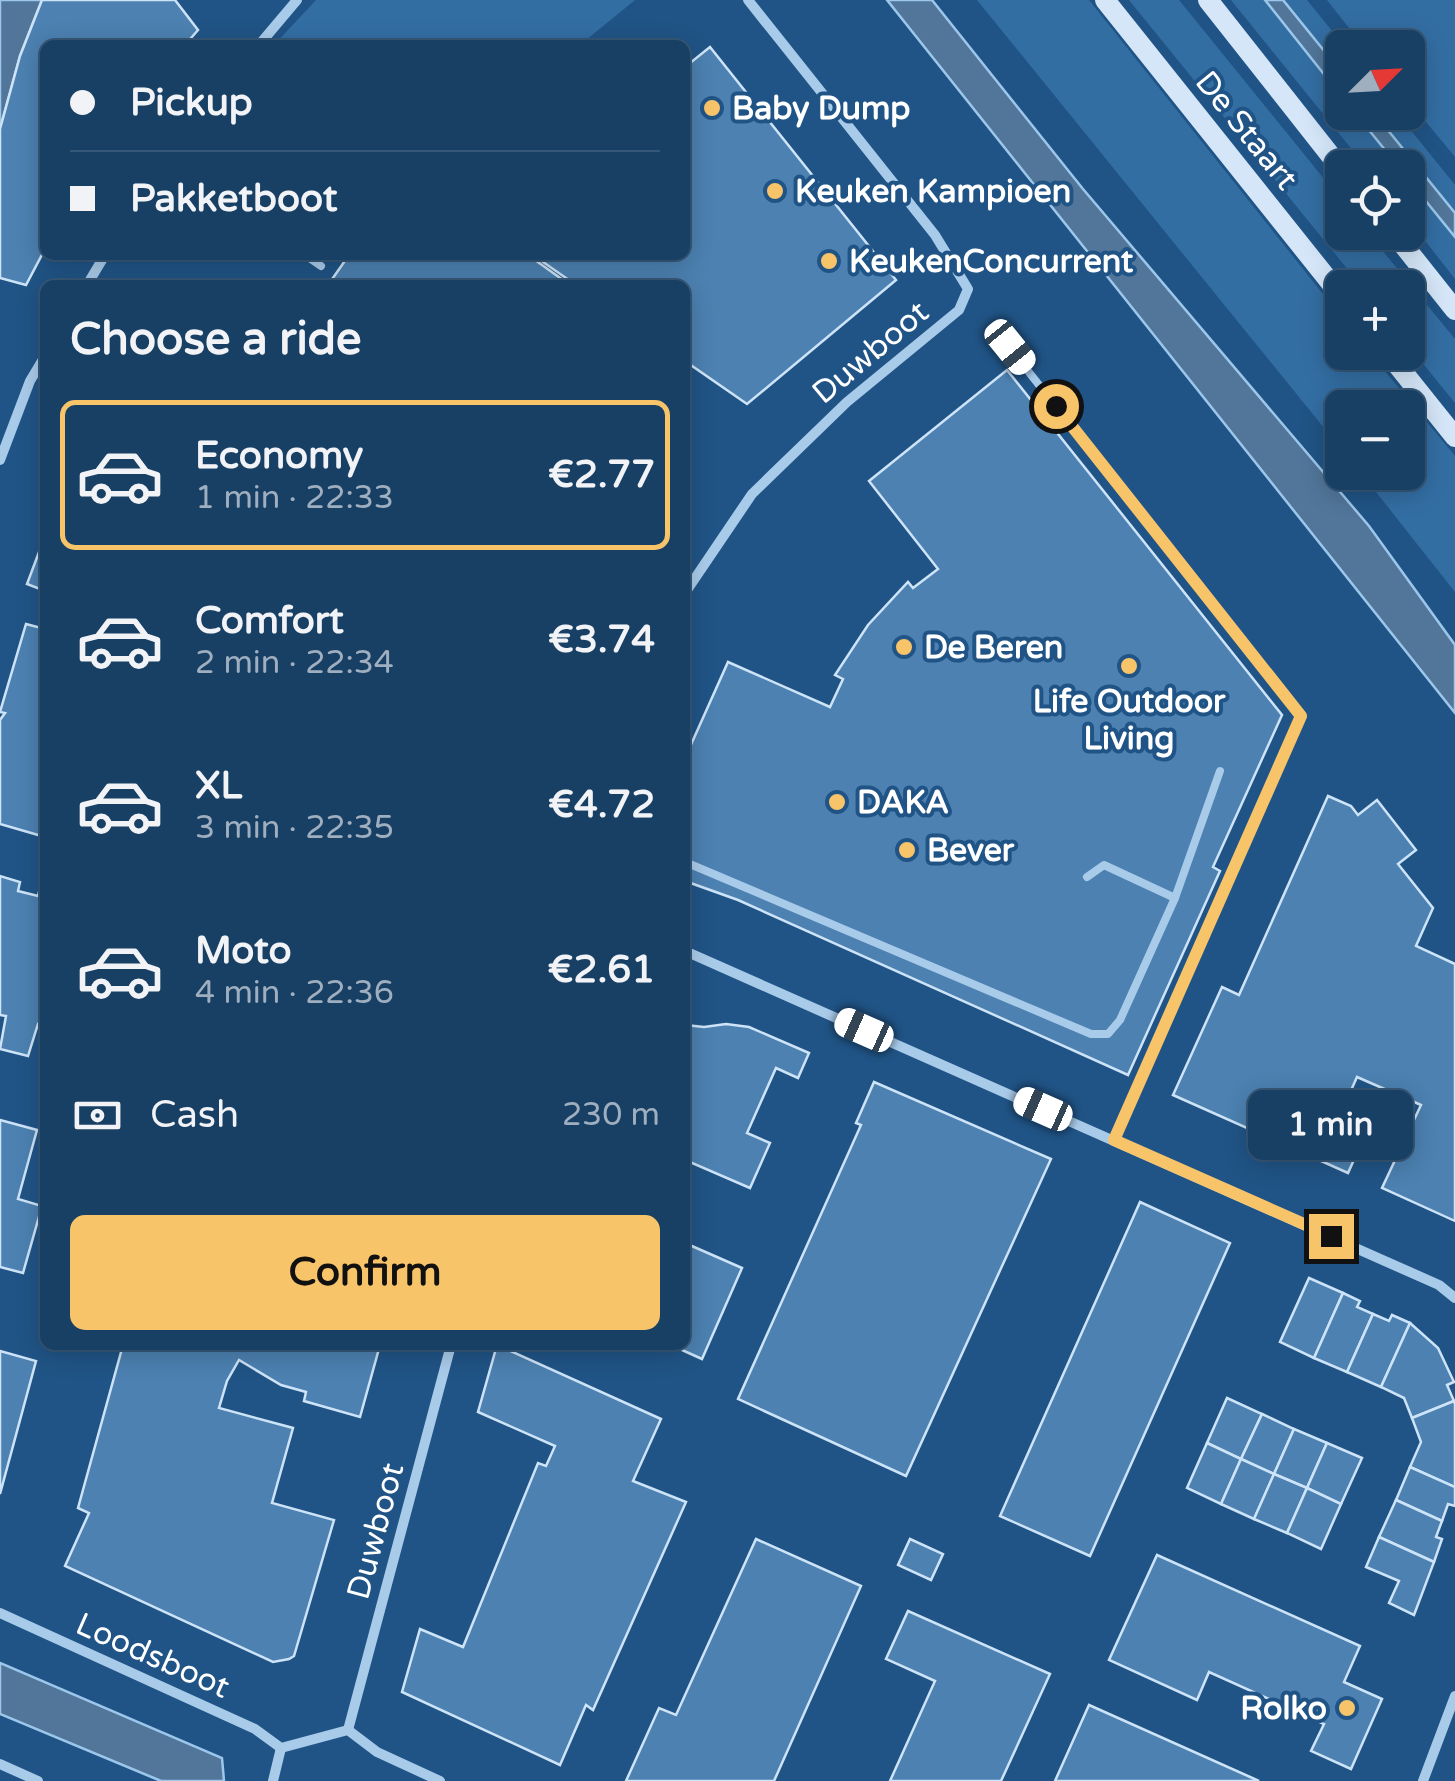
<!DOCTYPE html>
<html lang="en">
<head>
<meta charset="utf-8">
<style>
  body { margin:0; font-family:"Varela Round",sans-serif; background:#21466a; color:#f1f3f6; height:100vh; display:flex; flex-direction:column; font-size:38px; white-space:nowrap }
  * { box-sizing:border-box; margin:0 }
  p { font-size:32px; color:#9fafbf }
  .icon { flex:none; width:55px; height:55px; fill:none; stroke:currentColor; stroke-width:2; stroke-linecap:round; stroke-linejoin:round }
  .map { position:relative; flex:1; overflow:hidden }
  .details { position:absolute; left:40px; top:280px; width:650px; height:1070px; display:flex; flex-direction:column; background:#183f64; border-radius:15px; box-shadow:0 5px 25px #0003,0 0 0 2px #365878 }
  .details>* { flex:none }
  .hud { position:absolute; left:40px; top:40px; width:650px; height:220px; border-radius:15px; box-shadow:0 5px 25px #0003,0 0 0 2px #365878; display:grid; align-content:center; height:220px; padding:0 30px; background:#183f64 }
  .needle { width:65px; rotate:66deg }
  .buttons { position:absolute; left:1325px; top:30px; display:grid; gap:20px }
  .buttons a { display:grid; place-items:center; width:100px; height:100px; border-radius:15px; background:#183f64; box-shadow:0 5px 25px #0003,0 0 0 2px #365878; font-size:50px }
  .end { position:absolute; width:45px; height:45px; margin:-22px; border:12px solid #f8c469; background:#111; box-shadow:0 0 0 5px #111 }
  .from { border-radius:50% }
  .bubble { position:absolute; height:70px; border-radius:15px; background:#183f64; box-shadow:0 5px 25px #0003,0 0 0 2px #365878; font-size:32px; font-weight:700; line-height:70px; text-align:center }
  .car { position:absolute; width:30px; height:60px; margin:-30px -15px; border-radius:12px; box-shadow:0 0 8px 2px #0007; background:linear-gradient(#fff 24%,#345 0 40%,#fff 0 76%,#345 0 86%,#fff 0) }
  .hud b { display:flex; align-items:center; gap:35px; height:95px; font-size:38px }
  .hud b+b { border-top:2px solid #365878 }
  .hud i { width:25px; height:25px; background:#f1f3f6 }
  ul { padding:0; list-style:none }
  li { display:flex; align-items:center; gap:30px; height:150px; margin:0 20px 15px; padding:0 10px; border:5px solid transparent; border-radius:15px }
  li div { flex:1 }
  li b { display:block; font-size:38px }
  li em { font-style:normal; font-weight:700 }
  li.active { border-color:#f8c469 }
  li>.icon { width:90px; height:90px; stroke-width:1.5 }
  h2 { padding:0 30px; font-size:45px; line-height:120px }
  .pay { display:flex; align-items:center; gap:25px; height:110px; padding:0 30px; font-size:38px }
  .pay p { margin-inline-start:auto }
  .primary-button { display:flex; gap:20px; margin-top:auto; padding:20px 30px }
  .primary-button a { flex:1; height:115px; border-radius:15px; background:#f8c469; color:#111; font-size:40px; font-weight:700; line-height:115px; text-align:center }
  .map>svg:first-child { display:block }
  .green { fill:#336ea3 }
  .water { fill:#51769a; stroke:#9cc7eb; stroke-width:2.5 }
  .building { fill:#4c81b1; stroke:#cde3f7; stroke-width:2.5 }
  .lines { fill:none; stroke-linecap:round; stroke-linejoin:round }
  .lane { stroke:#a9cbea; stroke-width:8 }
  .street { stroke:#a9cbea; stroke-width:10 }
  .secondary { stroke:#d4e6f8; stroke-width:20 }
  .route { stroke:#f8c469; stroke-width:12 }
  .poi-dot { fill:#f8c469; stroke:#205486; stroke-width:4 }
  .labels { text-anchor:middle; stroke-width:8; stroke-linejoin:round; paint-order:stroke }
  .poi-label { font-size:32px; font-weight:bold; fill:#fff; stroke:#205486; text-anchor:start }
  .street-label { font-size:32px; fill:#fff; stroke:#205486 }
</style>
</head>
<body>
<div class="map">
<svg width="1455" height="1781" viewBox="0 0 1455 1781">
  <rect width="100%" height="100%" fill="#205486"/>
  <g class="green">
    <polygon points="316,0 635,0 580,45 274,45"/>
    <polygon points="977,0 1089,0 1342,318 1342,352 1370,353 1455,456 1455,592 1361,473 1408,472 1408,408 1342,408 1342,450"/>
    <polygon points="1129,0 1179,0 1342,201 1342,232 1368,233 1455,339 1455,403 1408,345 1408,288 1362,287"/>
    <polygon points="1231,0 1307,0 1345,47 1342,112 1397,113 1455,185 1455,279 1408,219 1408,168 1366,167"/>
    <polygon points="1327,0 1455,0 1455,157 1408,100 1408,48 1364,47"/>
  </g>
  <g class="water">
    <polygon points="0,0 42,0 20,56 0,129"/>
    <polygon points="887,0 932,0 1083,189 1369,526 1455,645 1455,713"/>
    <polygon points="1265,0 1283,0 1342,73 1342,97"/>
    <polygon points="1355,113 1374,113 1455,213 1455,237 1408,179 1408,168 1399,167"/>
    <polygon points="0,1663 222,1758 224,1781 161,1781 0,1714"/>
  </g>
  <g class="building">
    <polygon points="42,0 175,0 198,30 185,45 45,45 45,249 26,285 0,278 0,129 20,56"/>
    <polygon points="710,47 896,280 747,404 685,361 685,285 576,285 533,255 685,255 685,67"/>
    <polygon points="349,255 528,255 570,285 328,285"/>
    <polygon points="1007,370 1282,715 1213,867 1220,871 1128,1075 738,900 685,881 685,758 728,662 830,707 843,679 835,675 868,625 908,582 913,588 938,569 869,481"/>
    <polygon points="45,536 45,591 27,584"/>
    <polygon points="26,624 45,629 45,837 0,824 0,720 5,713 0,712"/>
    <polygon points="1328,796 1351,806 1358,815 1377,800 1416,850 1398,864 1433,908 1416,946 1455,964 1455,1221 1382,1188 1421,1105 1357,1077 1342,1111 1370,1124 1348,1173 1173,1095 1222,987 1239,995"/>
    <polygon points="45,866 45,1026 38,1024 28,1056 0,1049 6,1016 0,1015 0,876 20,882 18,891 38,896"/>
    <polygon points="726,1024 749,1027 809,1053 798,1078 776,1068 747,1133 770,1143 750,1188 685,1160 685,1025 704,1027"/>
    <polygon points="874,1082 1051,1159 906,1476 738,1399 861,1125 856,1123"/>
    <polygon points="0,1120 37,1130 18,1199 42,1206 23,1273 0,1267"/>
    <polygon points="1140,1202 1230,1243 1090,1556 1000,1516"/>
    <polygon points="685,1243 742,1268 702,1359 671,1345 685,1345"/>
    <polygon points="1309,1278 1343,1293 1314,1358 1280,1342"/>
    <polygon points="1343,1293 1360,1301 1357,1307 1373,1314 1347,1372 1314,1358"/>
    <polygon points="1373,1314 1389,1321 1392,1315 1410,1323 1381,1387 1347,1372"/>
    <polygon points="1410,1323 1438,1348 1454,1382 1447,1385 1454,1401 1412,1418 1404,1398 1381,1387"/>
    <polygon points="123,1345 380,1345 360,1417 304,1401 306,1392 281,1385 239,1360 227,1381 219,1408 293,1428 272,1503 334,1520 294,1656 289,1659 273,1662 65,1566 89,1513 78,1508"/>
    <polygon points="497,1345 661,1419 633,1481 686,1502 593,1710 586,1705 560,1765 402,1692 420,1629 463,1647 538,1463 546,1466 555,1446 478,1412"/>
    <polygon points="0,1351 36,1361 0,1494"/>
    <polygon points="1227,1398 1262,1414 1241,1459 1207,1443"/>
    <polygon points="1454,1401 1455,1404 1455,1487 1410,1467 1421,1442 1412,1418"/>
    <polygon points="1262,1414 1294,1429 1274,1474 1241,1459"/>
    <polygon points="1294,1429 1327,1443 1307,1488 1274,1474"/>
    <polygon points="1207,1443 1241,1459 1221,1504 1187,1488"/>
    <polygon points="1327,1443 1362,1458 1341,1504 1307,1488"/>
    <polygon points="1241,1459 1274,1474 1254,1519 1221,1504"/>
    <polygon points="1410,1467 1455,1487 1455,1506 1448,1504 1442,1521 1396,1500"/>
    <polygon points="1274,1474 1307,1488 1287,1533 1254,1519"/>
    <polygon points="1307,1488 1341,1504 1321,1549 1287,1533"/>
    <polygon points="1396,1500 1442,1521 1436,1537 1442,1539 1434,1562 1379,1537"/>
    <polygon points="1379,1537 1434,1562 1414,1615 1389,1603 1399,1581 1366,1567"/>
    <polygon points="756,1539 861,1586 774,1781 626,1781 659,1708 676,1715"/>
    <polygon points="910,1539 943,1554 931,1580 898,1565"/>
    <polygon points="1157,1555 1360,1646 1344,1682 1382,1699 1351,1769 1311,1751 1324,1724 1209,1672 1197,1700 1109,1660"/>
    <polygon points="908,1611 1050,1674 1001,1781 890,1781 935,1681 886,1659"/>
    <polygon points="1089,1705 1259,1781 1055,1781"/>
  </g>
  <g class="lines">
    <g class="lane">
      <polyline points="305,255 321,266"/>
      <polyline points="1009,347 1301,716 1114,1140"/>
      <polyline points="685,862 1091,1034 1108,1034 1120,1020 1175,898 1220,771"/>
      <polyline points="1087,877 1104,865 1175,898"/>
    </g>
    <g class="street">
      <polyline points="259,45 297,0"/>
      <polyline points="87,285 105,255"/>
      <polyline points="0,460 30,381 45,356"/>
      <polyline points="685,593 752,494 847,402 959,310 968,289 935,235 748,0"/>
      <polyline points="685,951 1439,1285 1455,1298"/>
      <polyline points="0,1613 255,1729 281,1748 348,1730 377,1752 440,1781"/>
      <polyline points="348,1730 451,1345"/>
      <polyline points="0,1764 38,1781"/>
      <polyline points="273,1781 281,1748"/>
      <polyline points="1423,1781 1455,1696"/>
    </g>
    <g class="secondary">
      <polyline points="1105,0 1342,297"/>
      <polyline points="1208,0 1342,170"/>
      <polyline points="1393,232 1455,310"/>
      <polyline points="1387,352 1455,437"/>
    </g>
  </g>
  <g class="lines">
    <polyline class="route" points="1056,406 1301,716 1114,1140 1331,1236"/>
  </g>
  <g class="poi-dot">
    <circle cx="712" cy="108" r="10"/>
    <circle cx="775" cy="191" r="10"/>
    <circle cx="829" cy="261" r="10"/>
    <circle cx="904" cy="647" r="10"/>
    <circle cx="1129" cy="666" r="10"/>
    <circle cx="837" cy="802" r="10"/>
    <circle cx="907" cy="850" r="10"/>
    <circle cx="1347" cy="1708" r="10"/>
  </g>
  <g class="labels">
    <g class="poi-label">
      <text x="732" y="119">Baby Dump</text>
      <text x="795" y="202">Keuken Kampioen</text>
      <text x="849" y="272">KeukenConcurrent</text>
      <text x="924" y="658">De Beren</text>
      <text x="1129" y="712" text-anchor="middle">Life Outdoor<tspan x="1129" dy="37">Living</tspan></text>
      <text x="857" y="813">DAKA</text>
      <text x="927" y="861">Bever</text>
      <text x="1327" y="1719" text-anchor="end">Rolko</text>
    </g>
    <g class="street-label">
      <text transform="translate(1247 130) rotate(51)" y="11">De Staart</text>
      <text transform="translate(870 352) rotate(-40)" y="11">Duwboot</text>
      <text transform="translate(375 1531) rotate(-75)" y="11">Duwboot</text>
      <text transform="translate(153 1655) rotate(24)" y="11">Loodsboot</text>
    </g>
  </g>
</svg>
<div class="buttons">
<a><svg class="needle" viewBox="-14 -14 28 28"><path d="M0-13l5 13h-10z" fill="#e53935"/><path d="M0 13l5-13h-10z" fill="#9fafbf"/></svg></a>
<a><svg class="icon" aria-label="locate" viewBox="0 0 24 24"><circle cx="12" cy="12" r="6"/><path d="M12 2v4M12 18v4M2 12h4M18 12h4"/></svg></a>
<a>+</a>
<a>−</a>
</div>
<i class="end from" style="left:1056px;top:406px"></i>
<i class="end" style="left:1331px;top:1236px"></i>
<div class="bubble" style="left:1248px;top:1090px;width:165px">1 min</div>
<i class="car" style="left:1010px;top:347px;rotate:141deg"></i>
<i class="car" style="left:864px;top:1030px;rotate:294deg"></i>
<i class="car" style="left:1043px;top:1109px;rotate:294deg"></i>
<div class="hud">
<b><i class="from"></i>Pickup</b>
<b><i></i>Pakketboot</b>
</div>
<section class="details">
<h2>Choose a ride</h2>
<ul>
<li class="active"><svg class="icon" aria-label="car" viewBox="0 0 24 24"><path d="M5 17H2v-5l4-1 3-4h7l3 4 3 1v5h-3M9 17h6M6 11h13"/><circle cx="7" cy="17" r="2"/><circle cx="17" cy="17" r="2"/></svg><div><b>Economy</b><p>1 min · 22:33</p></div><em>€2.77</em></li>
<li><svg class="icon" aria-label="car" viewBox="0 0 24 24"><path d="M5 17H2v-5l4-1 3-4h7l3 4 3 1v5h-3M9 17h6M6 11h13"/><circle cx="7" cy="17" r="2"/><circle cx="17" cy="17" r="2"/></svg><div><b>Comfort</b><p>2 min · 22:34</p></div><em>€3.74</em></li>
<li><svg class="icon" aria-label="car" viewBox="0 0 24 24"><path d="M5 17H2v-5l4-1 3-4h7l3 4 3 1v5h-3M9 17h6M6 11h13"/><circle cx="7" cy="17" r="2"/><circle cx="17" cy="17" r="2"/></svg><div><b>XL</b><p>3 min · 22:35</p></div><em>€4.72</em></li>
<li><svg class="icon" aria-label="car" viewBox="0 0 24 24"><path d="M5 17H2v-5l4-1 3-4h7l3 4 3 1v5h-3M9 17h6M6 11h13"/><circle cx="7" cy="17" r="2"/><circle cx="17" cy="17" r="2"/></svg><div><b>Moto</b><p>4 min · 22:36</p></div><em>€2.61</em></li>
</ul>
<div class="pay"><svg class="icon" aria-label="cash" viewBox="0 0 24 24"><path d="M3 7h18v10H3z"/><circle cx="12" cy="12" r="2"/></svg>Cash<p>230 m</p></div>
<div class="primary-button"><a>Confirm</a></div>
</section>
</div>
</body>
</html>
